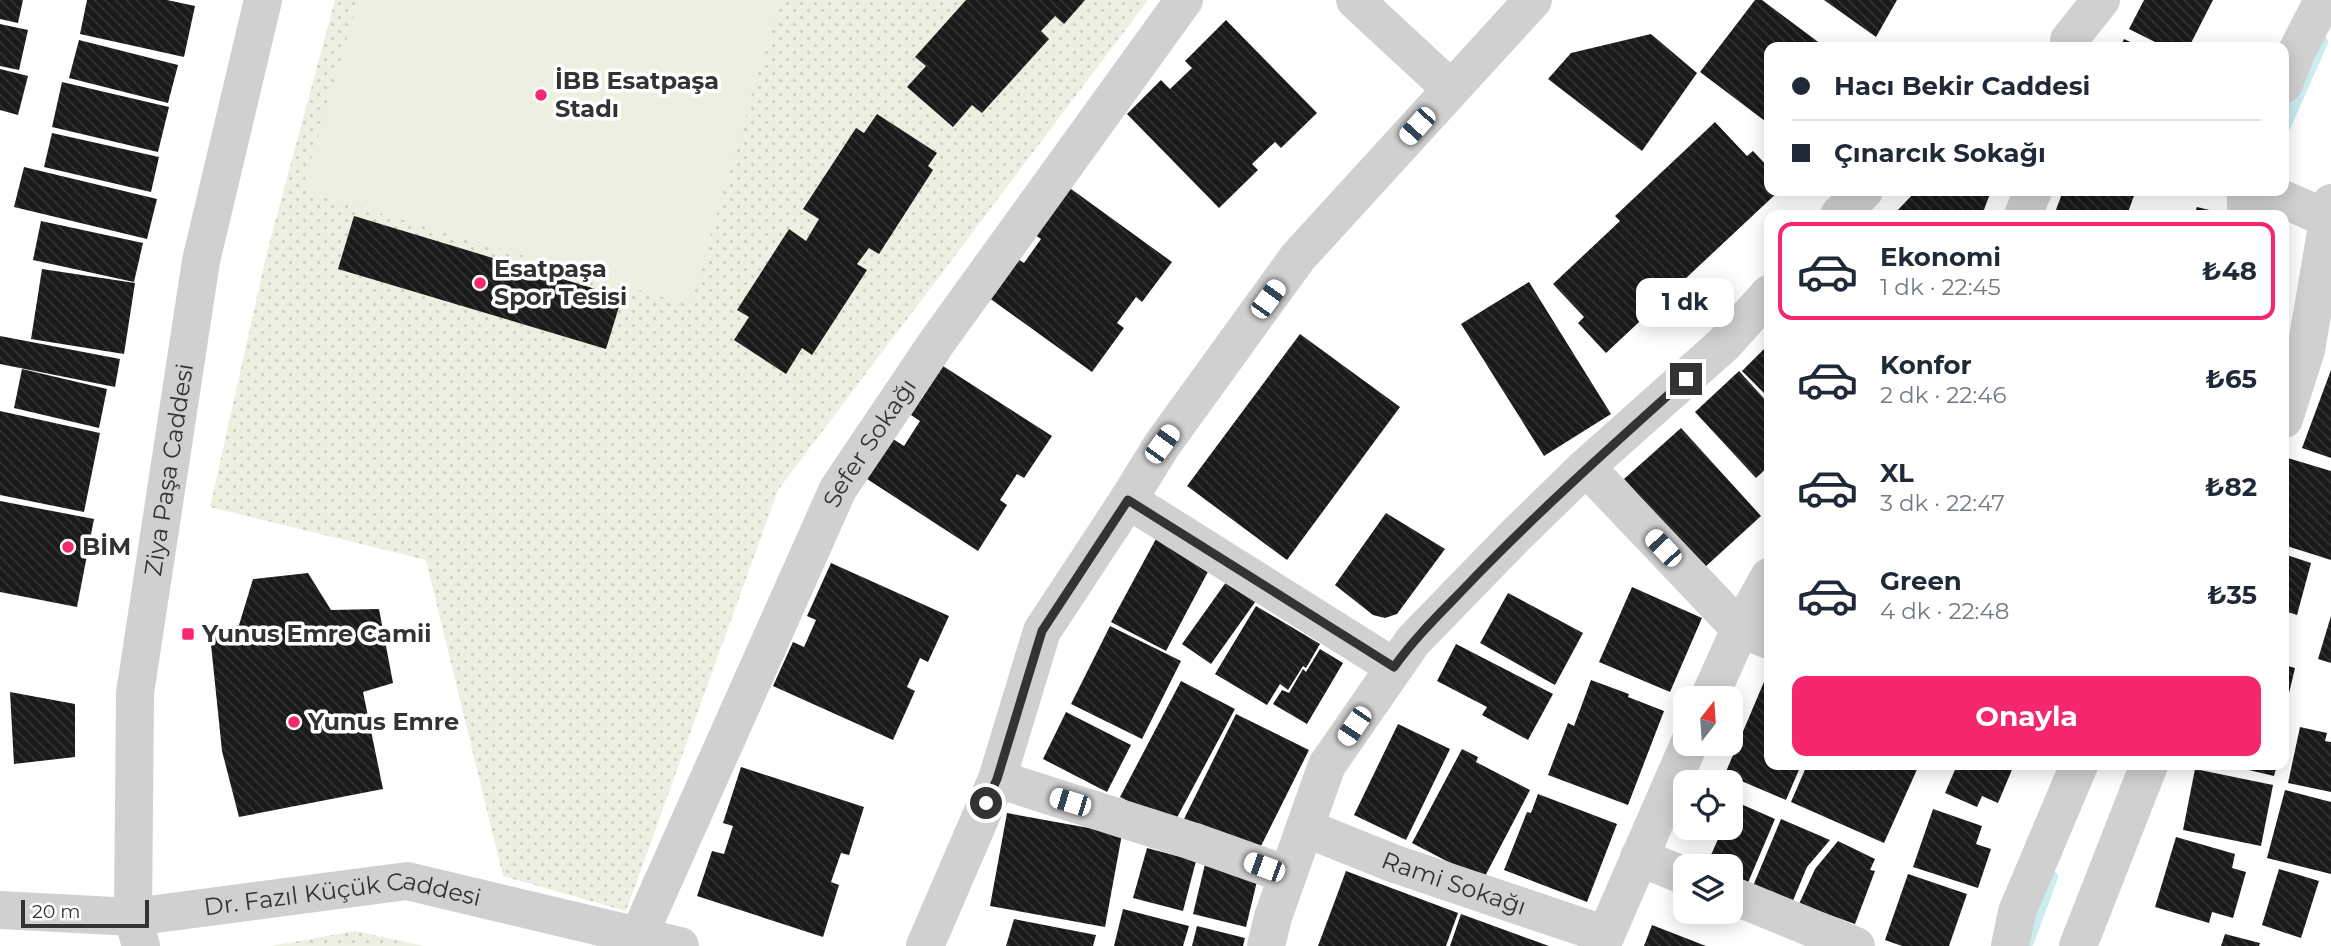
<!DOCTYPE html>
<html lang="tr">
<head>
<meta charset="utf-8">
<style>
  body { margin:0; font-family:Montserrat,sans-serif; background:#f2f2f3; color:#1f2937; height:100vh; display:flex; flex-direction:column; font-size:26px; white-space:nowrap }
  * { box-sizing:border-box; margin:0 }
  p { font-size:23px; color:#747a83 }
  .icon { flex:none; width:38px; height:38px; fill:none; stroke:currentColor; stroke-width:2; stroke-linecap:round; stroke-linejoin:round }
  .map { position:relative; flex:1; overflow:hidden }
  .details { position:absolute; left:1764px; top:210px; width:525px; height:560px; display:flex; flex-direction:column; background:#fff; border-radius:14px; box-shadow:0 4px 18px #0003 }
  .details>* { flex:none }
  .guide { position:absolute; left:1764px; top:42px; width:525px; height:154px; border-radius:14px; box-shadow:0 4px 18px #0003; display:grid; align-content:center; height:154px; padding:0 28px; background:#fff }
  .needle { width:46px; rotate:17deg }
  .controls { position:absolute; left:1673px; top:686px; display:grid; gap:14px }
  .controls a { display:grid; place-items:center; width:70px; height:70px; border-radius:14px; background:#fff; box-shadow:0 4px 18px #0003; font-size:35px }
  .scale { position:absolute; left:21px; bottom:18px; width:128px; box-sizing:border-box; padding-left:7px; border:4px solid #333; border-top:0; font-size:19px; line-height:24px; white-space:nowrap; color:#333; -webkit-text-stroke:5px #fff; paint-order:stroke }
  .end { position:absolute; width:32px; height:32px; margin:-16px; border:9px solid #333; background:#fff; box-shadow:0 0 0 4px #fff }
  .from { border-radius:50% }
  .bubble { position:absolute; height:49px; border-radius:14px; background:#fff; box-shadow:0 4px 18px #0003; font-size:23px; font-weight:700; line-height:49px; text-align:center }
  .car { position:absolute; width:21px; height:42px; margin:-21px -10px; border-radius:9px; box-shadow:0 0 5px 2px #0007; background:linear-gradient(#fff 24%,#345 0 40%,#fff 0 76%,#345 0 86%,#fff 0) }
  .guide b { display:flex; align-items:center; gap:24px; height:66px; font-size:26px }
  .guide b+b { border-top:2px solid #e0e1e3 }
  .guide i { width:18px; height:18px; background:#1f2937 }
  ul { padding:12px 0 0; list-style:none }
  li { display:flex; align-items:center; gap:21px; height:98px; margin:0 14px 10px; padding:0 14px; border:4px solid transparent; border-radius:14px }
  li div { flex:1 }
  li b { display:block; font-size:26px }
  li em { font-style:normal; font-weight:700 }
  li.on { border-color:#f6286d }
  li>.icon { width:63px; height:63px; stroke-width:1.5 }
  .cta { display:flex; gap:14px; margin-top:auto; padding:14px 28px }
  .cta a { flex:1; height:80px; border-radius:14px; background:#f6286d; color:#fff; font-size:28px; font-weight:700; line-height:80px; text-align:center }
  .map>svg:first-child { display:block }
  .grass { fill:url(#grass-dots) }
  .garden { fill:#edf0e0 }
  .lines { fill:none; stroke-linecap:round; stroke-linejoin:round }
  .stream { stroke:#cbecf1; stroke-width:12 }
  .building { fill:url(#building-back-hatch) }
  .minor { stroke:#d0d0d0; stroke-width:38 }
  .route { stroke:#333; stroke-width:9 }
  .poi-dot { fill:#f6286d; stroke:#fff; stroke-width:2.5 }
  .labels { text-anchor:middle; stroke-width:7; stroke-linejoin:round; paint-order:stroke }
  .poi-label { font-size:24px; font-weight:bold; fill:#333; stroke:#fff; text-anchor:start }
  .street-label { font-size:24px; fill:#333; stroke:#fff }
</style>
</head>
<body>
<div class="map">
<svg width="2331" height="946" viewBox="0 0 2331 946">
  <defs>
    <pattern id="grass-dots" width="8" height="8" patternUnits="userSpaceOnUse" patternTransform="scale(1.75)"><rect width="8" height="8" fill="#edf0e0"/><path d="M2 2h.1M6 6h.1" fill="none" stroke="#cccec1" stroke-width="1.8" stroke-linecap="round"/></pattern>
    <pattern id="building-back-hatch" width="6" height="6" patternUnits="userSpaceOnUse" patternTransform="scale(1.75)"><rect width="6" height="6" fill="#1a1a1a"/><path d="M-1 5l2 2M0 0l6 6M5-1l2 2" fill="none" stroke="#333"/></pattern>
  </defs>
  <rect width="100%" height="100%" fill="#fff"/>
  <g class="grass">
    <polygon points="335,0 1148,0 778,490 626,911 503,876 426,560 210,507 267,252"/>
    <polygon points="355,931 424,946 271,946"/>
  </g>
  <polygon class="garden" points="358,0 780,0 690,305 302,190"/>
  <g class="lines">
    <g class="stream">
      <polyline points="2284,128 2322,42"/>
      <polyline points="2028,942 2052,877"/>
    </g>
  </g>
  <g class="building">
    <polygon points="0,0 23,0 18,23 0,19"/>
    <polygon points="87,0 167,0 195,6 184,57 80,34"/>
    <polygon points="966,0 1085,0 1064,24 1055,16 1041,31 1049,39 982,113 972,105 953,127 907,87 926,66 915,57"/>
    <polygon points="1755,0 1762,0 1825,47 1769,47 1769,124 1700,72"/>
    <polygon points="1824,0 1897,0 1876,37"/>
    <polygon points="2144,0 2213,0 2189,47 2165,47 2129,29"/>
    <polygon points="1226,20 1317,113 1281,148 1275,142 1252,164 1258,170 1219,208 1127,114 1161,80 1170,89 1192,68 1185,61"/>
    <polygon points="0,24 28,30 19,70 0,66"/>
    <polygon points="1651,34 1697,73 1642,151 1548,79 1571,53"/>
    <polygon points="2124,39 2141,47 2120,47"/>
    <polygon points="79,40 178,65 168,103 69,78"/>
    <polygon points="0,69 28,76 18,115 0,110"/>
    <polygon points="62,82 169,107 158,152 52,127"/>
    <polygon points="877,114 937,153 928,166 933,170 879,254 869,248 857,264 867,270 812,355 802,348 786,374 734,340 749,317 737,310 789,229 806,241 819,219 803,209 856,128 864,133"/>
    <polygon points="1715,122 1747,156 1753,151 1769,168 1769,191 1779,191 1606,353 1578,323 1584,317 1553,284 1620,221 1615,216"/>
    <polygon points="52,133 159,157 151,192 44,167"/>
    <polygon points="24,167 157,199 147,239 14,207"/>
    <polygon points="1067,186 1172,262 1142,302 1136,297 1117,323 1124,328 1092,372 985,295 1013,256 1024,263 1041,239 1032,233"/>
    <polygon points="1916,191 1991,191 1982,215 1893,215"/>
    <polygon points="2063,191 2129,191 2135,193 2127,215 2054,215"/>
    <polygon points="2197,207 2226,214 2226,215 2194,215"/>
    <polygon points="354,216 622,297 606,349 338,269"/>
    <polygon points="41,221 143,243 134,282 33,260"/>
    <polygon points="42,269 135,283 124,354 31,339"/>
    <polygon points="1529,282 1611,414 1544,456 1461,324"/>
    <polygon points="1300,334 1400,407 1287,560 1187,486"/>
    <polygon points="0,336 120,359 115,387 0,364"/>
    <polygon points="1769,344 1769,398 1742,371"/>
    <polygon points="943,366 1052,436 1024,478 1017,474 1000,500 1007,505 978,551 867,479 893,439 904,446 920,421 911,415"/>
    <polygon points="22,369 107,389 99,428 14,408"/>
    <polygon points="2331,370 2331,458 2302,448"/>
    <polygon points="1739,371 1769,404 1769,466 1756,478 1695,412"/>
    <polygon points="0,411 100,433 84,512 0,495"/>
    <polygon points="1681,428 1761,516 1704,568 1624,479"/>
    <polygon points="2284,457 2331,471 2331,560 2284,545"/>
    <polygon points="0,501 94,519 77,607 0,592"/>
    <polygon points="1386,513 1445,549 1397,614 1385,618 1373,615 1335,585"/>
    <polygon points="1157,537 1211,566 1166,651 1111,622"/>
    <polygon points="2284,554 2311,563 2297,615 2284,611"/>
    <polygon points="831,563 949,616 928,662 920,658 907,687 915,691 893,740 773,686 793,642 804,647 816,620 807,616"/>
    <polygon points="308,573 331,610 379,609 393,683 363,692 383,789 239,817 222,751 210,635 239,625 253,579"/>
    <polygon points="1229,578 1258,598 1211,664 1182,644"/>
    <polygon points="1632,587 1702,618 1670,692 1599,662"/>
    <polygon points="1508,593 1583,633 1555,685 1480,643"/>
    <polygon points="1256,606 1320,644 1306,668 1303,666 1288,690 1280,684 1267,705 1215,674"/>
    <polygon points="2331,616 2331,663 2318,659"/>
    <polygon points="1110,626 1181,661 1142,739 1071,704"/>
    <polygon points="1456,644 1553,694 1528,740 1482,715 1487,707 1437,681"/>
    <polygon points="1320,649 1343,663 1307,724 1273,704 1282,690 1289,693 1303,669 1306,672"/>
    <polygon points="2284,665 2295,668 2285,710 2284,710"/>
    <polygon points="1769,670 1769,765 1801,765 1786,800 1725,774"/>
    <polygon points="1591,680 1629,694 1628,697 1664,711 1628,805 1548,775 1568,723 1574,726"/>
    <polygon points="1181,681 1235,709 1173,825 1120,797"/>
    <polygon points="10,692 75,704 75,757 14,764"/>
    <polygon points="1066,712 1131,745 1107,792 1043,759"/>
    <polygon points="1236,714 1309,750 1255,858 1182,823"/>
    <polygon points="1398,724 1450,749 1406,840 1354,815"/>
    <polygon points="2300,727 2327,733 2325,741 2331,742 2331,792 2288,783"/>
    <polygon points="1462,749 1478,757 1476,762 1530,790 1483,880 1412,843"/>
    <polygon points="1807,765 1919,765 1884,843 1791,802"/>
    <polygon points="1957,765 2014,765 1998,803 1982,796 1977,807 1945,793"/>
    <polygon points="2228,765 2277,765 2274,776"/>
    <polygon points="741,767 864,807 849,855 841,853 831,882 839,885 823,937 697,896 712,851 724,854 733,826 723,823"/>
    <polygon points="2195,769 2273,785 2261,846 2183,830"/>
    <polygon points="2285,790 2331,802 2331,874 2267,858"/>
    <polygon points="1538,794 1617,824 1587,902 1504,870 1527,812 1531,813"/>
    <polygon points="1734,801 1775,819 1747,885 1731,878 1731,866 1706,866 1723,828 1731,828 1731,809"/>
    <polygon points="1933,809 1982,826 1976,844 1991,849 1978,888 1913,867"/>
    <polygon points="1007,813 1122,834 1105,927 990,906"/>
    <polygon points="1781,819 1830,840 1807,867 1792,903 1753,886"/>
    <polygon points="2176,837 2235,854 2232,868 2246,872 2233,918 2212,912 2209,923 2155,907"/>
    <polygon points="1838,841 1875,859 1870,870 1875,871 1855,924 1799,904 1815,869"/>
    <polygon points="1147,848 1196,861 1183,911 1133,898"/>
    <polygon points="1205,864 1258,877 1246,927 1193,914"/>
    <polygon points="2279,869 2319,881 2301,938 2262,925"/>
    <polygon points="1346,871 1458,913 1446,946 1318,946"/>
    <polygon points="1908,874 1967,894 1949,946 1902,946 1885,940"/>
    <polygon points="1123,909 1189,926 1183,946 1114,946"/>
    <polygon points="1461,914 1549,946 1450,946"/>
    <polygon points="1014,919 1096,935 1093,946 1006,946"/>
    <polygon points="1652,925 1706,946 1644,946"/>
    <polygon points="1197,926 1245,938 1243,946 1192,946"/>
    <polygon points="2225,934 2260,943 2259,946 2221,946"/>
  </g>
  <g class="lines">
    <g class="minor">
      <polyline points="1355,0 1451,89"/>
      <polyline points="2069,47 2069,40 2101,0"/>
      <polyline points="2284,84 2296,53 2323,0"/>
      <polyline points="2246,191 2246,215"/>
      <polyline points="2264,191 2331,220"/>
      <polyline points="1839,215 1864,191"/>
      <polyline points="2023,215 2033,191"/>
      <polyline points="2284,419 2306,350 2331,203"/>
      <polyline points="1586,467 1740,629 1769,640"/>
      <polyline points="1128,500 1394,667"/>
      <polyline points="1709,698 1740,629 1769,577"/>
      <polyline points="997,779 1192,841 1288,875"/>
      <path id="s1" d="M1305,828L1395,864L1606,935"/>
      <polyline points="1639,857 1685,876"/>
      <polyline points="1731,895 1856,946"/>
      <path id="s2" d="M0,910L133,917L407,881L680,946"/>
      <path id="s3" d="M639,935L838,489L937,342L1184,0"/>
      <path id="s4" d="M141,946L133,917L135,693L201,261L263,0"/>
      <polyline points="925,946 997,779 1042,631 1128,500 1162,445 1298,257 1533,0"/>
      <polyline points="1266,946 1273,917 1327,765 1413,641 1517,534 1586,467 1724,344 1769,294"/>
      <polyline points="1601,946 1689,744"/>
      <polyline points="2010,946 2017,912 2079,765"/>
      <polyline points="2078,946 2149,765"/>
    </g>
  </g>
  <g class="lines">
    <path class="route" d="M986,803L997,779L1042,631L1128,500L1394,667C1418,633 1448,606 1476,576C1543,507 1615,443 1686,379"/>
  </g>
  <g class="poi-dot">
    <circle cx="541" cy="95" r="7"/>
    <circle cx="480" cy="283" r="7"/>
    <circle cx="68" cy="547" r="7"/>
    <rect x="181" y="627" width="14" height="14" rx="3.5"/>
    <circle cx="294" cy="722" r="7"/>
  </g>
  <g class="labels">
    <g class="poi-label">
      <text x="555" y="89">İBB Esatpaşa<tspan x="555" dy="28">Stadı</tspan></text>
      <text x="494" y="277">Esatpaşa<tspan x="494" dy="28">Spor Tesisi</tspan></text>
      <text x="82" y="555">BİM</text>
      <text x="202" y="642">Yunus Emre Camii</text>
      <text x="308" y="730">Yunus Emre</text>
    </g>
    <g class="street-label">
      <text dy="8" stroke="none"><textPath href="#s3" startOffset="544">Sefer Sokağı</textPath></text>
      <text dy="8" stroke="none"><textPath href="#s4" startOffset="480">Ziya Paşa Caddesi</textPath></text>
      <text dy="8" stroke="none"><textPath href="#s1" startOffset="159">Rami Sokağı</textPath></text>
      <text dy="8" stroke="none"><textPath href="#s2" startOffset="345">Dr. Fazıl Küçük Caddesi</textPath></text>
    </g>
  </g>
</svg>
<div class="controls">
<a><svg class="needle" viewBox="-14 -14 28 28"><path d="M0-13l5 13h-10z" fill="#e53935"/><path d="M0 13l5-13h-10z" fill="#747a83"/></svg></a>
<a><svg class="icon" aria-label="locate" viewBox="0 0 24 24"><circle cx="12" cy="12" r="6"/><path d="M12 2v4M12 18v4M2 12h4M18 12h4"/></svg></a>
<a><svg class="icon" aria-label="layers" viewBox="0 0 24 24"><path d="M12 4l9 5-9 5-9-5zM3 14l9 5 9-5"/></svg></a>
</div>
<div class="scale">20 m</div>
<i class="end from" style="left:986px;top:803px"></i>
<i class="end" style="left:1686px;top:379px"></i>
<div class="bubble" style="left:1636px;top:278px;width:98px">1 dk</div>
<i class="car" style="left:1417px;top:126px;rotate:222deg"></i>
<i class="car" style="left:1268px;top:299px;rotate:36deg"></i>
<i class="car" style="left:1162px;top:444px;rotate:36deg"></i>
<i class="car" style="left:1663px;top:548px;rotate:317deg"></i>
<i class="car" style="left:1354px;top:726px;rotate:214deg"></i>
<i class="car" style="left:1070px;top:802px;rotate:287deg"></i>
<i class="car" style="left:1264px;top:867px;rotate:290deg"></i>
<div class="guide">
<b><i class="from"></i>Hacı Bekir Caddesi</b>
<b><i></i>Çınarcık Sokağı</b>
</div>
<section class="details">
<ul>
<li class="on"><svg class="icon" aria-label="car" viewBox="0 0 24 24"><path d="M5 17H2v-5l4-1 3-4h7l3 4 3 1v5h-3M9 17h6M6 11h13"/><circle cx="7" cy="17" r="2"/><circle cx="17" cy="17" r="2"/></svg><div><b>Ekonomi</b><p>1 dk · 22:45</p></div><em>₺48</em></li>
<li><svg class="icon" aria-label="car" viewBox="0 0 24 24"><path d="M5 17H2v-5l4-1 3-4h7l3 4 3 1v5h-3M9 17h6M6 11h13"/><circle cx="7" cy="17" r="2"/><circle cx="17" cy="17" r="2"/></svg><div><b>Konfor</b><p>2 dk · 22:46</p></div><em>₺65</em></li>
<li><svg class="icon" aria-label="car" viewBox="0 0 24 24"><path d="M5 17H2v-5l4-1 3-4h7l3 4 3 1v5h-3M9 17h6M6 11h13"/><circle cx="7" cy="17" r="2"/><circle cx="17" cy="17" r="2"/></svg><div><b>XL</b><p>3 dk · 22:47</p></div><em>₺82</em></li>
<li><svg class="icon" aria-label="car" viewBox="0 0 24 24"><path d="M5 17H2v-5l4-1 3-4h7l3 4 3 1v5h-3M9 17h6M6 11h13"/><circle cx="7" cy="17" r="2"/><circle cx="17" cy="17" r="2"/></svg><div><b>Green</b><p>4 dk · 22:48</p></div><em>₺35</em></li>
</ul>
<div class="cta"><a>Onayla</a></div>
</section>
</div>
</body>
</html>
